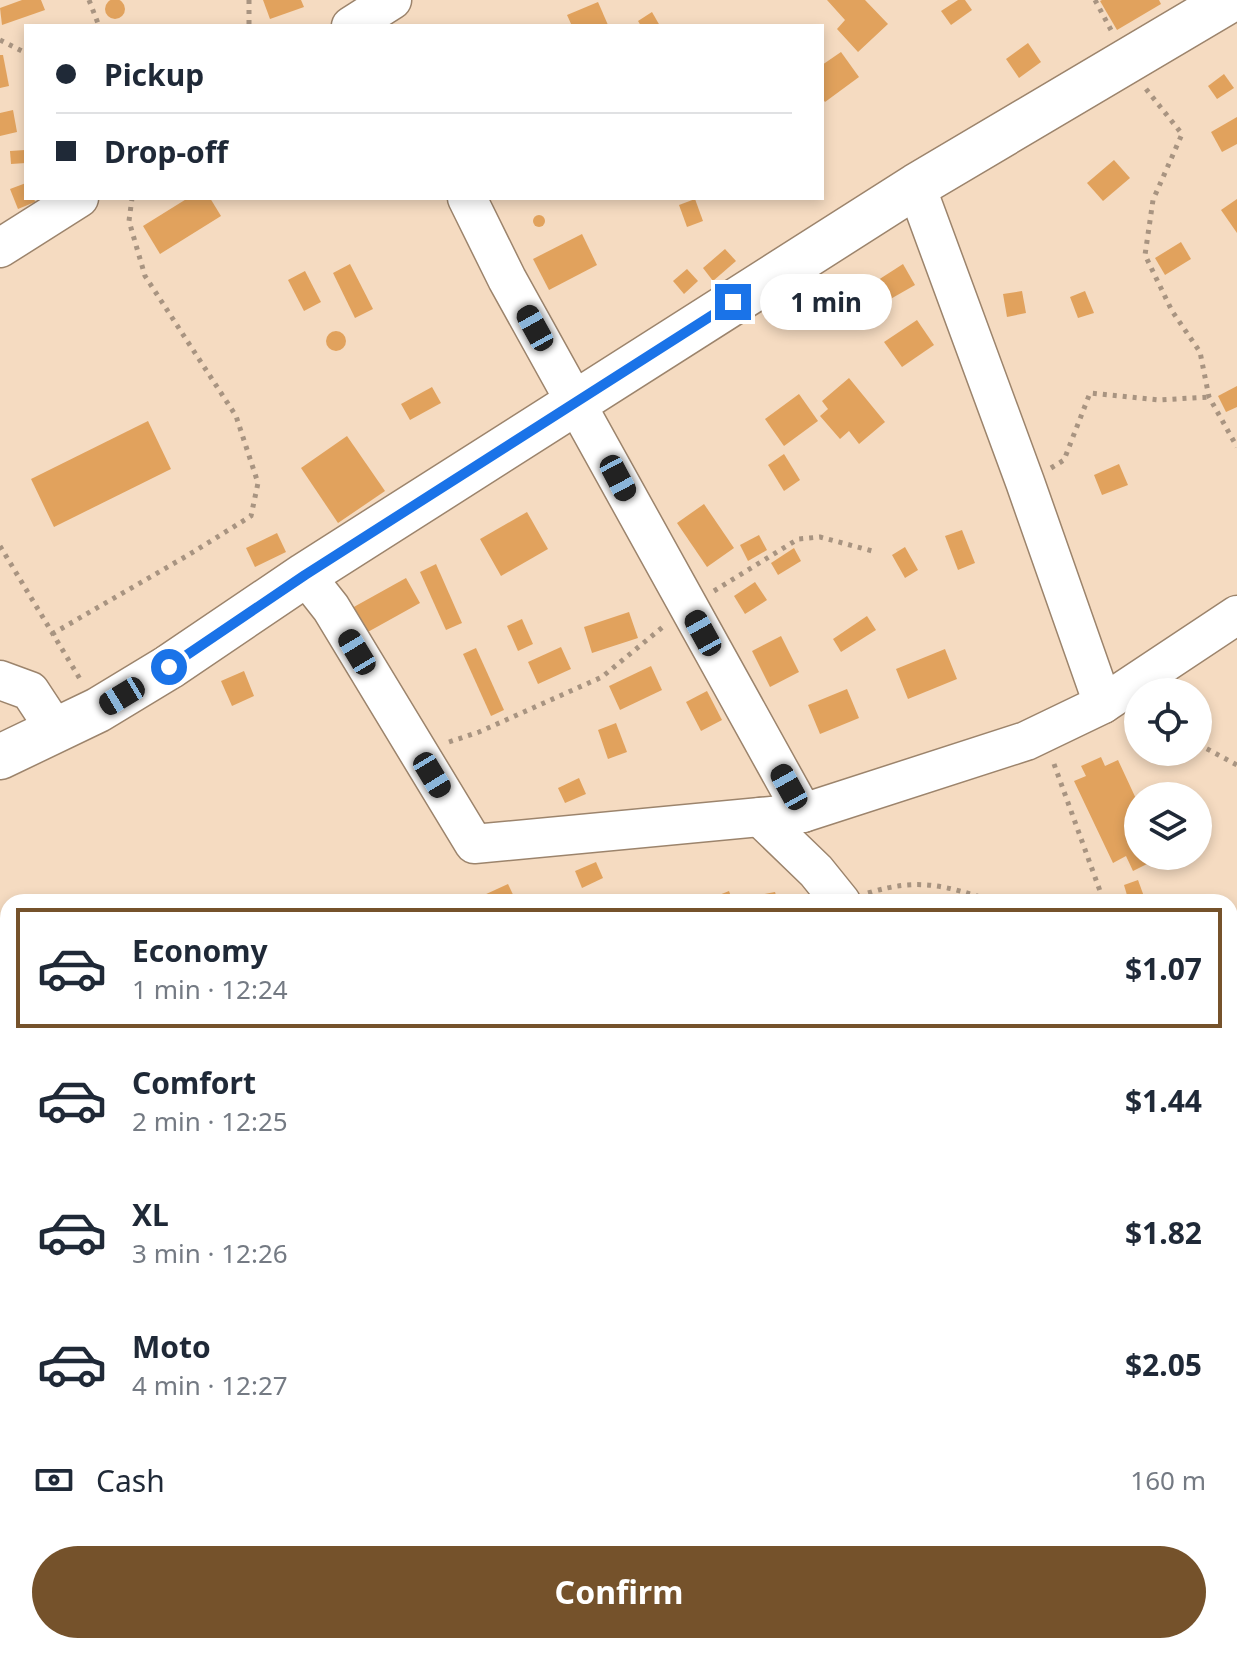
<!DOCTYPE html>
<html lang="en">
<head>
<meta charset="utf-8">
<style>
  body { margin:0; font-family:"Noto Sans",sans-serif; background:#f6f6f7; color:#1f2937; height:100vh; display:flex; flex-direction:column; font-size:30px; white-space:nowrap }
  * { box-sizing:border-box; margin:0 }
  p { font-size:26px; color:#747a83 }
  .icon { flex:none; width:44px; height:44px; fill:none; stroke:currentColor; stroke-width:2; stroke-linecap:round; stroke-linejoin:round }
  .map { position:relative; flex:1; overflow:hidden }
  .side { position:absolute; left:0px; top:894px; width:1238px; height:760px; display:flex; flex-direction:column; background:#fff; border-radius:24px 24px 0 0; box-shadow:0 4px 12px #0003 }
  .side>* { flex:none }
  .hud { position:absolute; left:24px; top:24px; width:800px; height:176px; border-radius:0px; box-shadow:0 4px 12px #0003; display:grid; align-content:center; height:176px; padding:0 32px; background:#fff }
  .controls { position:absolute; left:1124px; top:678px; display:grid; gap:16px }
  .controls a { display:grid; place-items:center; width:88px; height:88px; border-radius:50%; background:#fff; box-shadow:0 4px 12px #0003; font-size:40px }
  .end { position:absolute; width:36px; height:36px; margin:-18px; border:10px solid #1a73e8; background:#fff; box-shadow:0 0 0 4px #fff }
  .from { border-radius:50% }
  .bubble { position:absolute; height:56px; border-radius:28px; background:#fff; box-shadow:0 4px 12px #0003; font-size:26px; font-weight:700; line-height:56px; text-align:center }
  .car { position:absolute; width:24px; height:48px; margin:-24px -12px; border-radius:10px; box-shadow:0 0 6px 2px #0007; background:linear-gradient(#222 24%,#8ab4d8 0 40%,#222 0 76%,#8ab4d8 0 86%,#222 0) }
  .hud b { display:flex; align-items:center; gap:28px; height:76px; font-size:30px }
  .hud b+b { border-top:2px solid #e0e1e3 }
  .hud i { width:20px; height:20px; background:#1f2937 }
  ul { padding:14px 0 0; list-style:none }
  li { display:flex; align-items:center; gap:24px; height:120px; margin:0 16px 12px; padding:0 16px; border:4px solid transparent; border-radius:0px }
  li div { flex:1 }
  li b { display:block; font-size:30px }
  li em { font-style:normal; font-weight:700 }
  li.active { border-color:#75522b }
  li>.icon { width:72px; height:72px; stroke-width:1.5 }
  .pay { display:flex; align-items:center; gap:20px; height:88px; padding:0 32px; font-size:30px }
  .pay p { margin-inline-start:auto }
  .button { display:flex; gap:16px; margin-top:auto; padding:16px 32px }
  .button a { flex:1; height:92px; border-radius:48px; background:#75522b; color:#fff; font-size:32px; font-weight:700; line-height:92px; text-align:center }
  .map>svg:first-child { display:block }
  .building { fill:#e1a25d }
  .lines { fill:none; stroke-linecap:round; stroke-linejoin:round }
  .minor-casing { stroke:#9c846c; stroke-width:41 }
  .major-casing { stroke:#9c846c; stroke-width:47 }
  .path { stroke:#a89481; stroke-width:5; stroke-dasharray:4 6; stroke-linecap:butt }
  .minor { stroke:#fff; stroke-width:38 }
  .major { stroke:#fff; stroke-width:44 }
  .route { stroke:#1a73e8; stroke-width:10 }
</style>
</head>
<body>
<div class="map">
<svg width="1237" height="1654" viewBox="0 0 1237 1654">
  <rect width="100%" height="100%" fill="#f5dbc1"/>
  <g class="building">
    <circle cx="115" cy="9" r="10"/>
    <polygon points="22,0 41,0 45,10 2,25 0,8"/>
    <polygon points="263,0 301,0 304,7 270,19"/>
    <polygon points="827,0 865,0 888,24 858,52 837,29 845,20"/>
    <polygon points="958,0 965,0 972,10 951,25 941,11"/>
    <polygon points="1102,0 1159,0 1161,4 1117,30 1100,1"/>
    <polygon points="598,2 608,25 572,26 567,15"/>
    <polygon points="652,12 660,26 641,26 638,21"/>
    <polygon points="1028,43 1041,62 1019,78 1006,59"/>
    <polygon points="841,52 859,77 825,102 822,98 822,65"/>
    <polygon points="0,55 3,55 9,86 0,88"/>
    <polygon points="1224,74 1234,88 1217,99 1208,86"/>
    <polygon points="13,110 17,132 0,136 0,113"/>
    <polygon points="1237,117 1237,144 1222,152 1211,132"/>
    <polygon points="25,150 26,163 11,164 10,151"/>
    <polygon points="1114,160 1130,178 1103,201 1087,183"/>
    <polygon points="26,183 26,198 34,198 35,202 18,209 10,189"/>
    <polygon points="188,198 210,198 221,216 160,254 143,226"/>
    <polygon points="695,199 703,221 687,227 679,205"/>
    <polygon points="1237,199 1237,233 1221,210"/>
    <circle cx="539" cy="221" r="6"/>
    <polygon points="582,234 597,265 549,290 533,259"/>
    <polygon points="1181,242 1191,259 1165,275 1155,258"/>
    <polygon points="725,249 736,261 713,281 703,268"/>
    <polygon points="350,264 373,309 355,318 333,273"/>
    <polygon points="903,264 915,285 887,301 875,282"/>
    <polygon points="687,269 698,281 684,294 673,281"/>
    <polygon points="305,271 321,302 304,311 288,280"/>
    <polygon points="1022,291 1026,313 1007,317 1003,294"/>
    <polygon points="1085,291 1094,313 1078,318 1070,297"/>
    <polygon points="917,320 934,345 902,367 884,342"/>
    <circle cx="336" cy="341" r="10"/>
    <polygon points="849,378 885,422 859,444 849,431 840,439 820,416 828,409 822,401"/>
    <polygon points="1237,386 1237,407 1226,412 1218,396"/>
    <polygon points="432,387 441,403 410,420 401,404"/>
    <polygon points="799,394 818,421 784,446 765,419"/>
    <polygon points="148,421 171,469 54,527 31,479"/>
    <polygon points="347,436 385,491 338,523 301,468"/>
    <polygon points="784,454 800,480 784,491 768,465"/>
    <polygon points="1119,464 1128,485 1102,495 1094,475"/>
    <polygon points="704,504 734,548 707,567 677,523"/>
    <polygon points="527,512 548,549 501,576 480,539"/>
    <polygon points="962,530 975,563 958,570 945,536"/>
    <polygon points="277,533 286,552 255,567 246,548"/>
    <polygon points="759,535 767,550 748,561 740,545"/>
    <polygon points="905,547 918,570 905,578 892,555"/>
    <polygon points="794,548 801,561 778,575 771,563"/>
    <polygon points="436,564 462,623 446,630 420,572"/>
    <polygon points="406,578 420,603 357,638 343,613"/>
    <polygon points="755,582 767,600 745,614 734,596"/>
    <polygon points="629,612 638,638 592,653 584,627"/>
    <polygon points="867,616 876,630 841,652 833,639"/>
    <polygon points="522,619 533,644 518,651 507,626"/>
    <polygon points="781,636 799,672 770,687 752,651"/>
    <polygon points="561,647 571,669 538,684 528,662"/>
    <polygon points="476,648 504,710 491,716 463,654"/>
    <polygon points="945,649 957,679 908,699 896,669"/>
    <polygon points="651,666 662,690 620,710 609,686"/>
    <polygon points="244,671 254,696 232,706 221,681"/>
    <polygon points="847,689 859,718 820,734 808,705"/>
    <polygon points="707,691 722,720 701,731 686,702"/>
    <polygon points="616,723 627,752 608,759 598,730"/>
    <polygon points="1101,757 1105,766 1118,760 1138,803 1138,856 1163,856 1133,871 1126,856 1113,863 1074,781 1086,776 1081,766"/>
    <polygon points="579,778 586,794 565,803 558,788"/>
    <polygon points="596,862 603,878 582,888 575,871"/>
    <polygon points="1138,880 1146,902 1129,902 1124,885"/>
    <polygon points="508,884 516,901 488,902 484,895"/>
    <polygon points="729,891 733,902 702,902"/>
    <polygon points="775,892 778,902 755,902 754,896"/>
    <polygon points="1237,1143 1237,1162 1230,1165 1230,1145"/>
    <polygon points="282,1646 305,1646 304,1651 281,1650"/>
    <polygon points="444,1646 460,1646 463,1654 443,1654 440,1648"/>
    <polygon points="505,1646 513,1646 516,1654 493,1654 492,1651"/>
  </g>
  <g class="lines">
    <defs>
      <g id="minor">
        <polyline points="351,26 392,0"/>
        <polyline points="467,198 507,279 803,813"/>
        <polyline points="0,248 79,198"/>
        <polyline points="305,575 331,608 474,844 803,813 1026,741 1103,704 1025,482 916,186"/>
        <polyline points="0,680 30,691 55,729"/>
        <polyline points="1103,704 1237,615"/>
        <polyline points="760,817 816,871 841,902"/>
      </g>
      <polyline id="major" points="0,757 98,710 169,667 305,575 916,186 1230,0"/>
    </defs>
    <use href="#minor" class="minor-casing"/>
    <use href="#major" class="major-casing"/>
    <g class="path">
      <polyline points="89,0 99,26"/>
      <polyline points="249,0 249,26"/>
      <polyline points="1095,0 1111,30"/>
      <polyline points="0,40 26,53"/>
      <polyline points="1146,89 1182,134 1153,200 1145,255 1172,311 1200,352 1209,397 1237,447"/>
      <polyline points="1051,468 1064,460 1090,393 1159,400 1209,397"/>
      <polyline points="0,546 80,679"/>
      <polyline points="714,591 798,539 820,537 876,552"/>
      <polyline points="52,634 190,554 251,516 258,483 236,416 145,276 129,221 132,198"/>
      <polyline points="449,742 479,732 602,677 664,626"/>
      <polyline points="1198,744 1237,765"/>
      <polyline points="1054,764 1104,902"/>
      <path d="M868,893C920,877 946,886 996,902"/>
      <polyline points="1230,1109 1237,1121"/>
      <polyline points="1230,1210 1237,1214"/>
      <polyline points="1230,1420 1237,1424"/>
      <polyline points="0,1562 8,1567"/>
      <polyline points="100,1646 105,1654"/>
      <polyline points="811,1646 812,1654"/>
      <polyline points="261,1654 261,1646"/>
      <polyline points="818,1654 827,1646"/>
    </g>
    <use href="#minor" class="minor"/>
    <use href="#major" class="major"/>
  </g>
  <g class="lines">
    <polyline class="route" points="169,667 305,575 733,302"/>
  </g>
</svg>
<div class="controls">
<a><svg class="icon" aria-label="locate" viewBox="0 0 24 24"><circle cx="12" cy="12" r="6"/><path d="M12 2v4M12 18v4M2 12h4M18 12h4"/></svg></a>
<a><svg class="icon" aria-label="layers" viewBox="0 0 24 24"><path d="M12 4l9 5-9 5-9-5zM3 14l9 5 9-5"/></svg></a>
</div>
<i class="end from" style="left:169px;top:667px"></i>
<i class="end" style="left:733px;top:302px"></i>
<div class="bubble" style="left:760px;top:274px;width:132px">1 min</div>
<i class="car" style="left:535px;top:328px;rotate:331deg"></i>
<i class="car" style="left:618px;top:478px;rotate:152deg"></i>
<i class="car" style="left:703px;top:633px;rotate:331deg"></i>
<i class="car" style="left:357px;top:652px;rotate:329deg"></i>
<i class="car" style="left:122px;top:696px;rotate:239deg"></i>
<i class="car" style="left:432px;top:775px;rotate:149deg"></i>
<i class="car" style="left:789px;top:787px;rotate:331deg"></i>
<div class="hud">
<b><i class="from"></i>Pickup</b>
<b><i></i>Drop-off</b>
</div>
<section class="side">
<ul>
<li class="active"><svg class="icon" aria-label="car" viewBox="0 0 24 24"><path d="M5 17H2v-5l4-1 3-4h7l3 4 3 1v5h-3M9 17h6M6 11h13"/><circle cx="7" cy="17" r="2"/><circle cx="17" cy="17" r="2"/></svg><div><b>Economy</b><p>1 min · 12:24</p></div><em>$1.07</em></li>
<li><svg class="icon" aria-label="car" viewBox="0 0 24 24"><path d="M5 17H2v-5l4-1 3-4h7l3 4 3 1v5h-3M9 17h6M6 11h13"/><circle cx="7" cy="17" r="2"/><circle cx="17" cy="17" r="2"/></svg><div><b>Comfort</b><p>2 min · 12:25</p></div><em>$1.44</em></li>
<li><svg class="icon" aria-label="car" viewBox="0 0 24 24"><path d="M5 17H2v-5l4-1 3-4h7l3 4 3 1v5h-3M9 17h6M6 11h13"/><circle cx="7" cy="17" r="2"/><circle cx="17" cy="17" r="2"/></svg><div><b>XL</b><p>3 min · 12:26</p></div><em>$1.82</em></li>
<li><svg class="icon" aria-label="car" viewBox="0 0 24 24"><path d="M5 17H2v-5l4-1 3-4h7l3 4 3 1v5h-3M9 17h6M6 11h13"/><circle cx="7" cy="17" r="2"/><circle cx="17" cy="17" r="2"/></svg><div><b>Moto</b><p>4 min · 12:27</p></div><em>$2.05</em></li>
</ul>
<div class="pay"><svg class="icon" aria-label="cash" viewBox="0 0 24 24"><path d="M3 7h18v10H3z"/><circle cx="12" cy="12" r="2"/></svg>Cash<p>160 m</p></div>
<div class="button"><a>Confirm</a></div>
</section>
</div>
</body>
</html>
